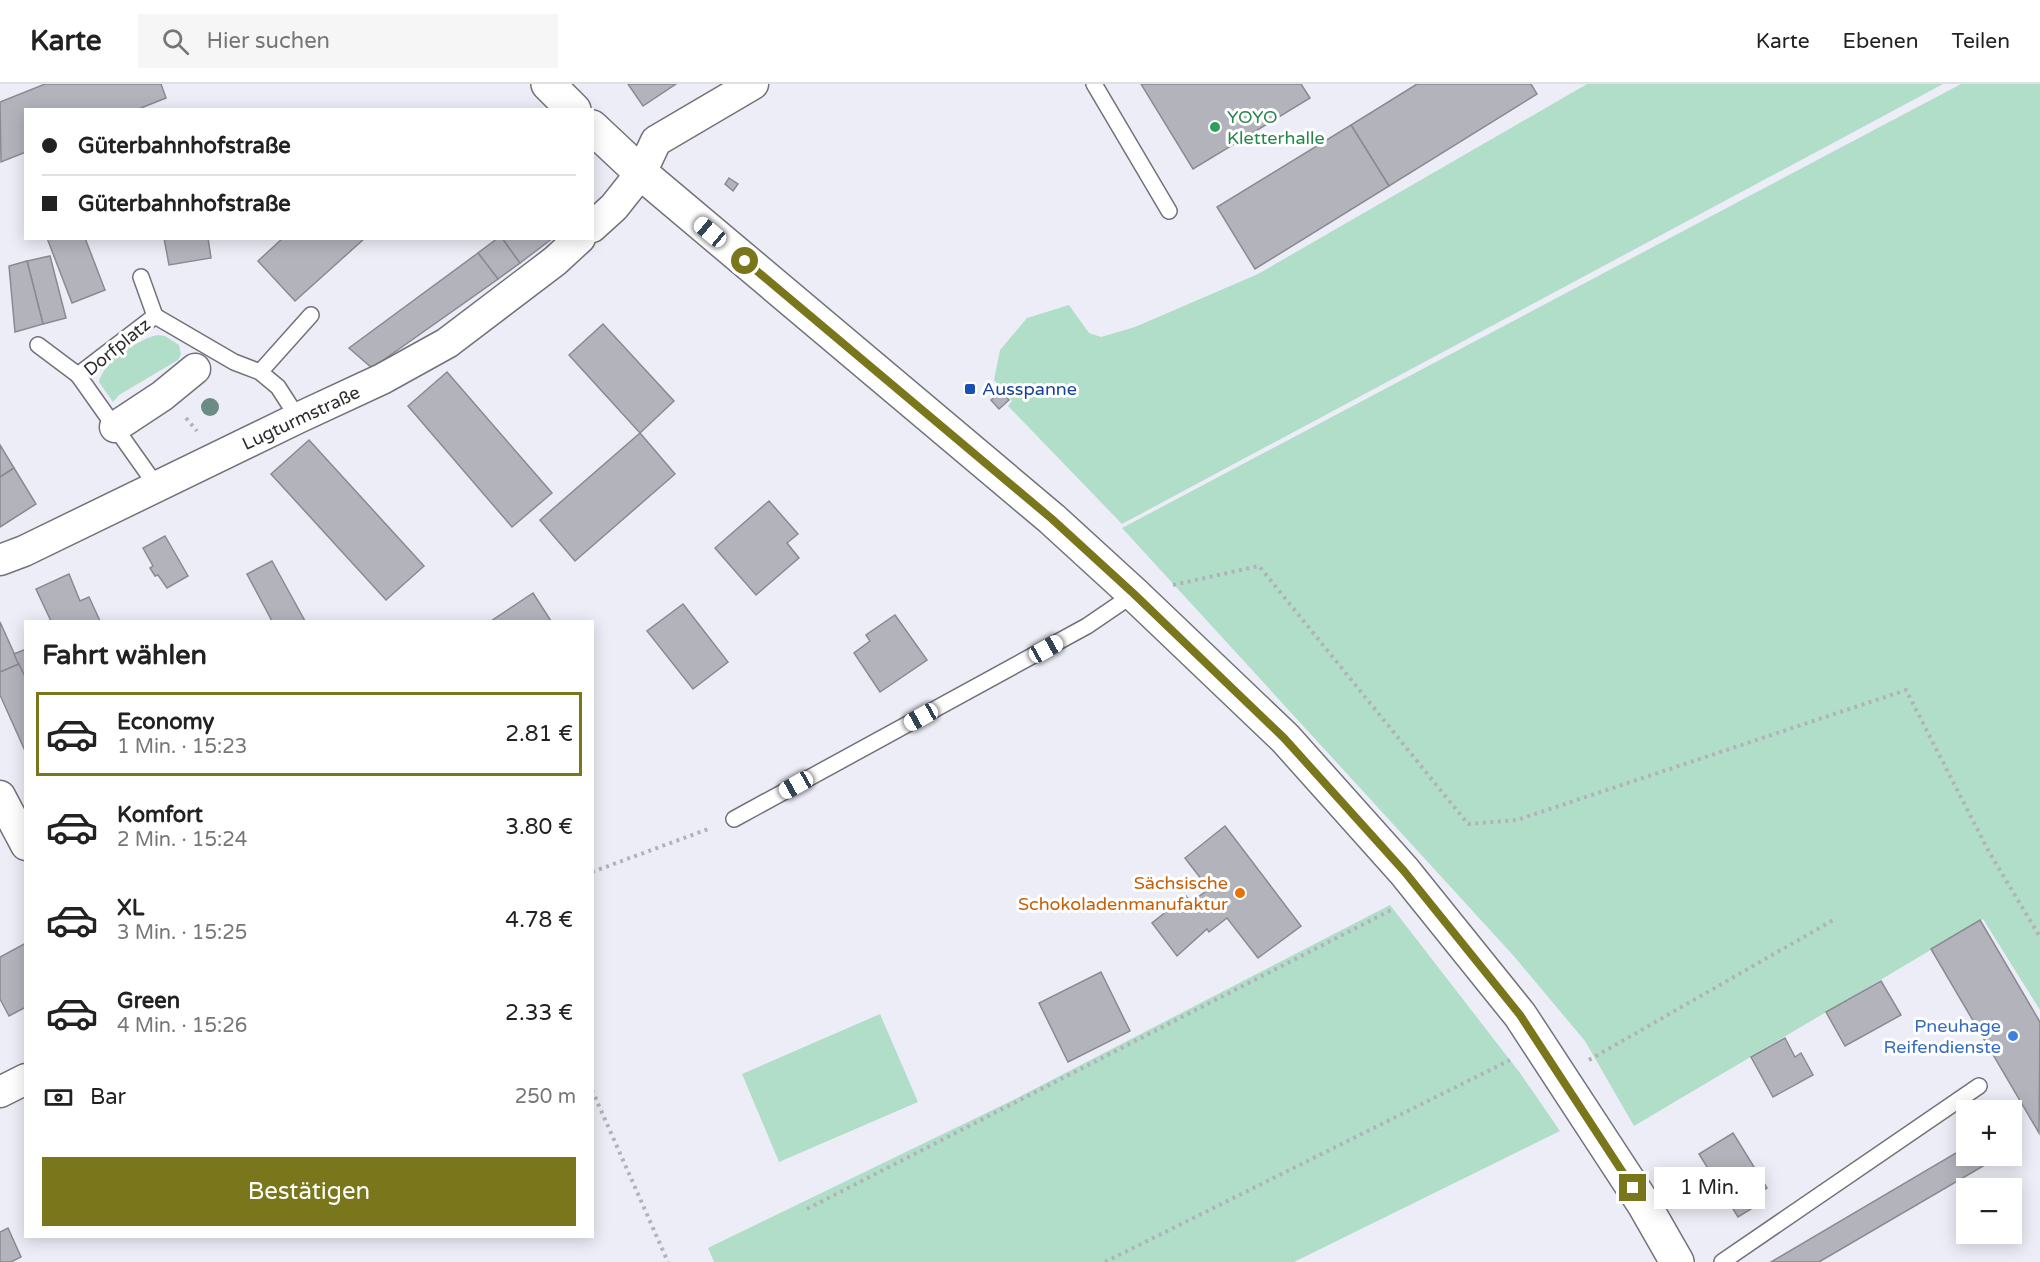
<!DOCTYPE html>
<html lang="de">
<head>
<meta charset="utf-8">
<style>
  body { margin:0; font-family:"Varela Round",sans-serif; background:#f6f6f6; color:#222; height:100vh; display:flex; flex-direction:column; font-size:22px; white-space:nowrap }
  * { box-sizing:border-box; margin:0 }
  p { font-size:20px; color:#767676 }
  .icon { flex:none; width:33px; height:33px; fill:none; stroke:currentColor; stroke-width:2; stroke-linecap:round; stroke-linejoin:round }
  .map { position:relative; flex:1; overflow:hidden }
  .details { position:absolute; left:24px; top:536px; width:570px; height:618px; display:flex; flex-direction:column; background:#fff; border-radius:0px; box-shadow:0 3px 15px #0003 }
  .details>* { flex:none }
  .top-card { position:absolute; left:24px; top:24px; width:570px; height:132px; border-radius:0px; box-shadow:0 3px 15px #0003; display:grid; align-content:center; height:132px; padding:0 18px; background:#fff }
  .buttons { position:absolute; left:1956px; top:1016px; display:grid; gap:12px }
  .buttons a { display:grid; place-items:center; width:66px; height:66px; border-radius:0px; background:#fff; box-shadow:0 3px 15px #0003; font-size:30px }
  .end { position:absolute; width:27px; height:27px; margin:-14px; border:8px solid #7a761b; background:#fff; box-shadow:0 0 0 3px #fff }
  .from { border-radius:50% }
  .bubble { position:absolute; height:42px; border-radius:0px; background:#fff; box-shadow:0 3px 15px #0003; font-size:20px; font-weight:600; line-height:42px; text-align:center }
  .car { position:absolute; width:18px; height:36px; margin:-18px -9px; border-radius:8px; box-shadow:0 0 4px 2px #0007; background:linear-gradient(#fff 24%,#345 0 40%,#fff 0 76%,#345 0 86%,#fff 0) }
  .top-card b { display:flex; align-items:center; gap:21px; height:57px; font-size:22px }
  .top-card b+b { border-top:2px solid #e0e0e0 }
  .top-card i { width:15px; height:15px; background:#222 }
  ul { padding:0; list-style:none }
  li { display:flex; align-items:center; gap:18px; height:84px; margin:0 12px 9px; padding:0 6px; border:3px solid transparent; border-radius:0px }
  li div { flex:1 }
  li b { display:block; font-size:22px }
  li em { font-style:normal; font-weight:600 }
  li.current { border-color:#7a761b }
  li>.icon { width:54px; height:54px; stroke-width:1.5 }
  h2 { padding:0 18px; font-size:27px; line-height:72px }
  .pay { display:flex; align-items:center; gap:15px; height:66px; padding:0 18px; font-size:22px }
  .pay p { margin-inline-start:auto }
  .action { display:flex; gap:12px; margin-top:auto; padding:12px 18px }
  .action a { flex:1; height:69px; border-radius:0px; background:#7a761b; color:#fff; font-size:24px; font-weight:600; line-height:69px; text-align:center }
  header { display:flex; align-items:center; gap:36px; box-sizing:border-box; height:84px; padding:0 30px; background:#fff; border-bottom:2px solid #e0e0e0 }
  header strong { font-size:28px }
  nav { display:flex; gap:33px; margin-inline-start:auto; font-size:21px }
  .search { width:420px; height:54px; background:#f6f6f6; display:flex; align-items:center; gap:15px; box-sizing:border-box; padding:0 21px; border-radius:0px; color:#767676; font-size:22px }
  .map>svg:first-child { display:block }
  .green { fill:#b1dec8 }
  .building { fill:#b3b3bc; stroke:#8a8a92; stroke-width:1.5 }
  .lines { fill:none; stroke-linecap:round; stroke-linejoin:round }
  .lane-casing { stroke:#72727a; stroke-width:18 }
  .street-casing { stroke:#72727a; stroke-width:33 }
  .secondary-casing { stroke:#72727a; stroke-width:36 }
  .path { stroke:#b2b2b9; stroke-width:4; stroke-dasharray:3 4.5; stroke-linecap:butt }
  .lane { stroke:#fff; stroke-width:15 }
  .street { stroke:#fff; stroke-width:30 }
  .secondary { stroke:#fff; stroke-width:33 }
  .tree { fill:#6b8b85 }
  .route { stroke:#7a761b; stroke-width:8 }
  .leisure-dot { fill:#2e9e5b; stroke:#fff; stroke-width:2 }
  .transit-dot { fill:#1a4fb4; stroke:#fff; stroke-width:2 }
  .food-dot { fill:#e8710a; stroke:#fff; stroke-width:2 }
  .shop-dot { fill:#3f7fe0; stroke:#fff; stroke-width:2 }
  .labels { text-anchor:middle; stroke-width:6; stroke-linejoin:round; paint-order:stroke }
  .leisure-label { font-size:18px; fill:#27864d; stroke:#fff; text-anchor:start }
  .street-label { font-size:18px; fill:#2d2d30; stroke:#fff }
  .transit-label { font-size:18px; fill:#164399; stroke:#fff; text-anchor:start }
  .food-label { font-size:18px; fill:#c56008; stroke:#fff; text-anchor:end }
  .shop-label { font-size:18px; fill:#366cbe; stroke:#fff; text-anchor:end }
</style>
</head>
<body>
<header>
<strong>Karte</strong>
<div class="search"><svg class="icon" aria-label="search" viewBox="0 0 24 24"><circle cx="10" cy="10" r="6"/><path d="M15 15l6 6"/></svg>Hier suchen</div>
<nav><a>Karte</a><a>Ebenen</a><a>Teilen</a></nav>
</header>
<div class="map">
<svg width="2040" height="1178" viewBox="0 0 2040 1178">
  <rect width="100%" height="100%" fill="#ededf7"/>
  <g class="green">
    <polygon points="1587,0 1943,0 1122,440 1008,322 1012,317 994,296 1000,266 1027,234 1069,221 1089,249 1101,253 1135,243 1258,190"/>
    <polygon points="1961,0 2040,0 2040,926 1983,835 1634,1042 1585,957 1512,870 1122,444"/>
    <path d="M158,251L165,252L179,261L181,270L178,276L119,311L113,318L99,298C102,279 140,254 158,251Z"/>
    <polygon points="1390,821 1520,989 1560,1047 1294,1178 714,1178 708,1164 1011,1017"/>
    <polygon points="880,930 918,1018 779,1078 742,990"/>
  </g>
  <g class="building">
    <polygon points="45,0 161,0 166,14 136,26 26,26 26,68 1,78 0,18"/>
    <polygon points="628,0 676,0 643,22"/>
    <polygon points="1141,0 1301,0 1310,14 1193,85"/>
    <polygon points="1417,0 1531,0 1537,10 1389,102 1351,41"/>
    <polygon points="1351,41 1389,102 1255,185 1217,123"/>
    <polygon points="729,94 738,100 733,107 725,100"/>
    <polygon points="47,154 85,154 105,206 72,219"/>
    <polygon points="164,154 208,154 211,174 169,181"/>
    <polygon points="283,154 365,154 295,217 258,177"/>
    <polygon points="498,154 502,154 520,179 498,195 478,169"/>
    <polygon points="502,154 553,154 520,179"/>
    <polygon points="478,169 498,195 372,284 349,264"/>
    <polygon points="50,172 66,234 43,240 27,177"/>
    <polygon points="27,177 43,240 15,248 9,182"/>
    <polygon points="603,240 674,317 640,349 569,271"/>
    <polygon points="447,288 552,409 512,443 408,322"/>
    <polygon points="1001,307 1009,316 999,325 991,316"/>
    <polygon points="640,349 675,390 575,477 540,436"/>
    <polygon points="309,356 424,482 386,516 271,390"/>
    <polygon points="0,361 14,384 0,393"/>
    <polygon points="14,384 36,420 0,443 0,393"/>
    <polygon points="769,417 798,450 787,459 799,474 756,511 715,464"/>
    <polygon points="165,452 188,492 167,504 158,491 155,492 150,484 153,482 143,464"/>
    <polygon points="272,477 305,537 272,537 247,490"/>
    <polygon points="69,490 80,517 89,513 100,537 51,537 36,505"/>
    <polygon points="533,509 551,537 491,537"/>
    <polygon points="683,520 728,578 693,605 647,547"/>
    <polygon points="895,531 927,576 880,608 854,569 870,557 866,551"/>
    <polygon points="0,538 19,580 0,588"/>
    <polygon points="26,565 26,595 25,595 14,570"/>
    <polygon points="19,580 26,595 26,669 0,611 0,588"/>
    <polygon points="1225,742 1301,842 1258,874 1227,834 1209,848 1207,845 1177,872 1152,839 1186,812 1191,818 1209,805 1185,774"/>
    <polygon points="1980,836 2040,938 2039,1049 1931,865"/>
    <polygon points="26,859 26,923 9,932 0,915 0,873"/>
    <polygon points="1101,888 1130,947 1068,978 1039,919"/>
    <polygon points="1881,897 1901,931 1845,962 1826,928"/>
    <polygon points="1785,954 1795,973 1801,969 1813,991 1773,1013 1751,973"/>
    <polygon points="1733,1049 1767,1104 1759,1109 1764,1117 1738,1133 1699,1070"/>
    <polygon points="1966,1063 1966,1071 2002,1071 1819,1178 1771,1178"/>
    <polygon points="8,1144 21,1173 11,1178 0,1178 0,1148"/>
  </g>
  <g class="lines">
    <defs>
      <g id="lane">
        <polyline points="1094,0 1169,127"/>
        <polyline points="141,193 155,232"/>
        <polyline points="38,261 78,291"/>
        <polyline points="260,288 311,231"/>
        <polyline points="158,404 78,291 155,232 234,278 260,288 278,303 298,334"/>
        <polyline points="734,735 1087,542 1134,510"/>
        <polyline points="1722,1178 1979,1002"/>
      </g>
      <g id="street">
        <polyline points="592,143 614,123 641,89 656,57 753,0"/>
        <polyline points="115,343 162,312 195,285"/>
        <polyline points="0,476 24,467 298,334 382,295 447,259 555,177 580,154"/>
        <polyline points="0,712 26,761"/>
        <polyline points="0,1008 26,995"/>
      </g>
      <g id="secondary">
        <polyline points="548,0 574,26"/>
        <polyline points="592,43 641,89 1052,435 1134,510 1285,654 1404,787 1520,931 1645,1122 1677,1178"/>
      </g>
    </defs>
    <use href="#lane" class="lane-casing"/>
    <use href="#street" class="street-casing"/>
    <use href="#secondary" class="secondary-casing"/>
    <g class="path">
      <polyline points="186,334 197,347"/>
      <polyline points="1173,501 1259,482 1468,740 1517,736 1906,606 1989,768 2040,853"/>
      <polyline points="592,788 711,744"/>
      <polyline points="1589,976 1835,835"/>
      <polyline points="592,1006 668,1178"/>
      <polyline points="807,1125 1391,826"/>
      <polyline points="1105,1178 1510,976"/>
    </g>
    <use href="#lane" class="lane"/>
    <use href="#street" class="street"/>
    <use href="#secondary" class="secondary"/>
  </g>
  <circle class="tree" cx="210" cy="323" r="9"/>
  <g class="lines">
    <polyline class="route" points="745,177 1052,435 1134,510 1284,654 1404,787 1520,931 1633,1104"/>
  </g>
  <circle class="leisure-dot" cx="1215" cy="43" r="6"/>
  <rect class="transit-dot" x="964" y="299" width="12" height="12" rx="3"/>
  <circle class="food-dot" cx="1240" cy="809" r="6"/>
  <circle class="shop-dot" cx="2013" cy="952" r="6"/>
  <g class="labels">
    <g class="leisure-label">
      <text x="1227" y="39">YOYO<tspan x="1227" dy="21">Kletterhalle</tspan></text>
    </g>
    <g class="street-label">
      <text transform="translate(117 263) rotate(-39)" y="6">Dorfplatz</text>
      <text transform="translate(301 334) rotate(-25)" y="6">Lugturmstraße</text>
    </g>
    <g class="transit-label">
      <text x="982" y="311">Ausspanne</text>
    </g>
    <g class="food-label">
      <text x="1228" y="805">Sächsische<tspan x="1228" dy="21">Schokoladenmanufaktur</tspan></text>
    </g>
    <g class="shop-label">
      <text x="2001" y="948">Pneuhage<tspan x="2001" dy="21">Reifendienste</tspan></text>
    </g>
  </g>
</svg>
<div class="buttons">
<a>+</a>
<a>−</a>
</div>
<i class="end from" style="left:745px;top:177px"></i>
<i class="end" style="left:1633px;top:1104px"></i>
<div class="bubble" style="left:1654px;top:1083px;width:111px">1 Min.</div>
<i class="car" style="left:710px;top:148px;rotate:310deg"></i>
<i class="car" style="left:1046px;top:565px;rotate:61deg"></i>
<i class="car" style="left:921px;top:633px;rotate:241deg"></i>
<i class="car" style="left:796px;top:701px;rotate:241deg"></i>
<div class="top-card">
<b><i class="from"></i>Güterbahnhofstraße</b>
<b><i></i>Güterbahnhofstraße</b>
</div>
<section class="details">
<h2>Fahrt wählen</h2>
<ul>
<li class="current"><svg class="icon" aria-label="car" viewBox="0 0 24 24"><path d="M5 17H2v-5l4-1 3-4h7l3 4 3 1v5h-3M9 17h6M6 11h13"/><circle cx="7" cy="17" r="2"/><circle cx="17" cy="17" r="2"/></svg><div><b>Economy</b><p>1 Min. · 15:23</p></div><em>2.81 €</em></li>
<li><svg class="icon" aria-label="car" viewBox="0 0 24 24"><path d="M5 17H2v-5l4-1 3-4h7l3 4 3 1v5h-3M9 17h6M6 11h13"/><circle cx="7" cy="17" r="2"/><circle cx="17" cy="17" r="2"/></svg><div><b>Komfort</b><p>2 Min. · 15:24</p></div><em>3.80 €</em></li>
<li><svg class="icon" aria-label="car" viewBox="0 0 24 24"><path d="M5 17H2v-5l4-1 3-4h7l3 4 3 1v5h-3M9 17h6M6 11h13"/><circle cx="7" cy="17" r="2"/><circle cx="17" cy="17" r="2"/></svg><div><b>XL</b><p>3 Min. · 15:25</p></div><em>4.78 €</em></li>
<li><svg class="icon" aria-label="car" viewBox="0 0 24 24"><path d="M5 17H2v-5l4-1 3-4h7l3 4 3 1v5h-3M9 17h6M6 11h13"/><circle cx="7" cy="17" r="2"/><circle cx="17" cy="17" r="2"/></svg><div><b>Green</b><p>4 Min. · 15:26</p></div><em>2.33 €</em></li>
</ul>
<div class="pay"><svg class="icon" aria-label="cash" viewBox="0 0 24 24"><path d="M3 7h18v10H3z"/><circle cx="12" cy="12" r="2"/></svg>Bar<p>250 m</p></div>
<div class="action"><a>Bestätigen</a></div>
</section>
</div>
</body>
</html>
